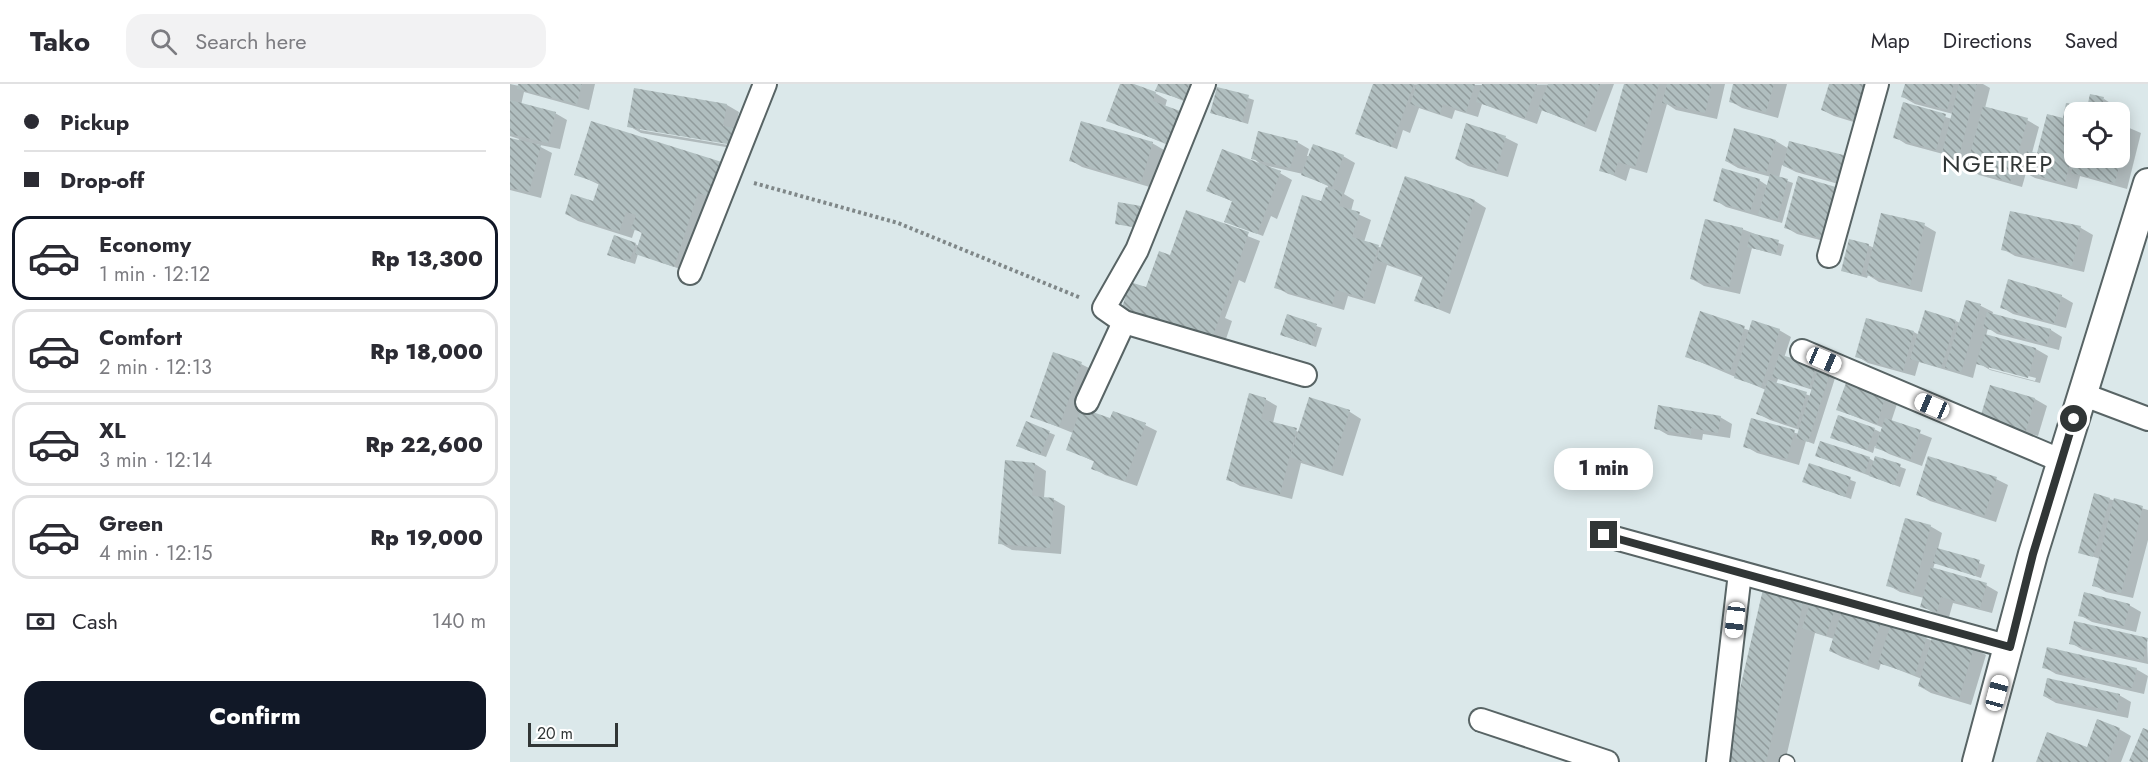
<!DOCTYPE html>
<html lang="en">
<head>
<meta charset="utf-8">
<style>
  body { margin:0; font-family:Jost,sans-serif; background:#f2f2f3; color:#2b2b33; height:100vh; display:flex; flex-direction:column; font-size:22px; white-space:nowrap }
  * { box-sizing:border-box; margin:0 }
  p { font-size:20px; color:#7c7c81 }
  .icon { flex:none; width:33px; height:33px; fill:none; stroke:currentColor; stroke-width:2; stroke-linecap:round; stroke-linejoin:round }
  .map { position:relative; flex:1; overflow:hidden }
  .drawer { display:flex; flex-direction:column; background:#fff; width:510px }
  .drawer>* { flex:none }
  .banner { display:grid; align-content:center; height:132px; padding:0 24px; background:#fff }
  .controls { position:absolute; left:1554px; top:18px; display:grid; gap:12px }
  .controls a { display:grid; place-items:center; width:66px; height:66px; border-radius:12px; background:#fff; box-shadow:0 3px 15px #0003; font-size:30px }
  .scale { position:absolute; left:18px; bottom:15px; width:90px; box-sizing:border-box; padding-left:6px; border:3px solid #313636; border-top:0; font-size:16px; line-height:21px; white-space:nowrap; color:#313636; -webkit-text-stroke:4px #fff; paint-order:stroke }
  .end { position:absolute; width:27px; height:27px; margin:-14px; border:8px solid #313636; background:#fff; box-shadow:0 0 0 3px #fff }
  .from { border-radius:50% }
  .bubble { position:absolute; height:42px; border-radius:18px; background:#fff; box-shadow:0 3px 15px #0003; font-size:20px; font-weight:800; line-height:42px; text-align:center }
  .car { position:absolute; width:18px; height:36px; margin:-18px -9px; border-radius:8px; box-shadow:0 0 4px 2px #0007; background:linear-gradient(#fff 24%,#345 0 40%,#fff 0 76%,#345 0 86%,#fff 0) }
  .banner b { display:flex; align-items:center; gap:21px; height:57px; font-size:22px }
  .banner b+b { border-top:2px solid #e1e1e2 }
  .banner i { width:15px; height:15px; background:#2b2b33 }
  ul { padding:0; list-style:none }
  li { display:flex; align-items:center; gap:18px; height:84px; margin:0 12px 9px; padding:0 12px; border:3px solid #e1e1e2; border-radius:18px }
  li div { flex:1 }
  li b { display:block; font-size:22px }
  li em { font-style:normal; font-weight:800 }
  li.selected { border-color:#111827 }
  li>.icon { width:54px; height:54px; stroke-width:1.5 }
  .pay { display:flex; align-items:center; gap:15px; height:66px; padding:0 24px; font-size:22px }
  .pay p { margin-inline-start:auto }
  .cta { display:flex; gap:12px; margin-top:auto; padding:12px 24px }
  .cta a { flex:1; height:69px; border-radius:18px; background:#111827; color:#fff; font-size:24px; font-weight:800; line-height:69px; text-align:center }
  header { display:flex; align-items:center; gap:36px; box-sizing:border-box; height:84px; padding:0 30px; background:#fff; border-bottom:2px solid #e1e1e2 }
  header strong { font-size:28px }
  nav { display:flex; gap:33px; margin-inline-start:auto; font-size:21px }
  .search { width:420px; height:54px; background:#f2f2f3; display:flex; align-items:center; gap:15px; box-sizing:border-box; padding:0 21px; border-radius:18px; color:#7c7c81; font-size:22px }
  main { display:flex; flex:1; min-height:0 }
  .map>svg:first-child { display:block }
  .shadow { fill:#0003; fill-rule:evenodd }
  .building { fill:url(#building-back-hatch) }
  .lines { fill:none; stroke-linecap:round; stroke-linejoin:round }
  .service-casing { stroke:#586465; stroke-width:15 }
  .minor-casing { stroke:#586465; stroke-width:26 }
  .tertiary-casing { stroke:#586465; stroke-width:32 }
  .path { stroke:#7f8788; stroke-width:4; stroke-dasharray:3 3; stroke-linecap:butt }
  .service { stroke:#fff; stroke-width:12 }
  .minor { stroke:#fff; stroke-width:22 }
  .tertiary { stroke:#fff; stroke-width:28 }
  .route { stroke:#313636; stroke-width:8 }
  .labels { text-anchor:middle; stroke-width:6; stroke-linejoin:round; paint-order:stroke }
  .quarter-label { font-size:24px; letter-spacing:1.5px; fill:#313636; stroke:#fff }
</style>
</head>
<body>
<header>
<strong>Tako</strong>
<div class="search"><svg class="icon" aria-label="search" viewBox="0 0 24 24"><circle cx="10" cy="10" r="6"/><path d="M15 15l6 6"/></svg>Search here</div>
<nav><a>Map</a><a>Directions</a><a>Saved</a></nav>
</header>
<main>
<section class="drawer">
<div class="banner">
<b><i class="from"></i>Pickup</b>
<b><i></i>Drop-off</b>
</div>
<ul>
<li class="selected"><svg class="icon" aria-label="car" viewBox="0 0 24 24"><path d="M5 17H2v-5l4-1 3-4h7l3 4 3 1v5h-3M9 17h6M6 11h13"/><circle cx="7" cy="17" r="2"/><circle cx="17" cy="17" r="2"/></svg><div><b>Economy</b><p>1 min · 12:12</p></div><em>Rp 13,300</em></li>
<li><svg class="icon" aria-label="car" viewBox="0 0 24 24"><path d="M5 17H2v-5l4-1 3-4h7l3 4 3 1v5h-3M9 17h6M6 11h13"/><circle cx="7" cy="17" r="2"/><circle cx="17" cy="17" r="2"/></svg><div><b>Comfort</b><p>2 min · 12:13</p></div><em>Rp 18,000</em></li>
<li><svg class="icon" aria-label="car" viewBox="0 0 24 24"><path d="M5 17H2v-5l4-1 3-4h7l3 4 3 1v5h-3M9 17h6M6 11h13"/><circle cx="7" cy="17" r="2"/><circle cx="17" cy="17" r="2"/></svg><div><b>XL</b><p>3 min · 12:14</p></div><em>Rp 22,600</em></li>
<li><svg class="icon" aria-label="car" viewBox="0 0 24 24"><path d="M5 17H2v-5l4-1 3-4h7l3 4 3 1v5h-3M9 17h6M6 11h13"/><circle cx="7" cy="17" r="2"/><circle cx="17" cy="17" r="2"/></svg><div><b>Green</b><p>4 min · 12:15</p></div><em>Rp 19,000</em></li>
</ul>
<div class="pay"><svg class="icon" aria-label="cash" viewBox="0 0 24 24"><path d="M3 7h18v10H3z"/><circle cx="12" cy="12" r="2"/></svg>Cash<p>140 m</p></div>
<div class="cta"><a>Confirm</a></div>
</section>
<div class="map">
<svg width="1638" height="678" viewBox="0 0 1638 678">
  <defs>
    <pattern id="building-back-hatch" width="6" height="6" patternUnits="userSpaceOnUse" patternTransform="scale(1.5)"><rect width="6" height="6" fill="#b0bebf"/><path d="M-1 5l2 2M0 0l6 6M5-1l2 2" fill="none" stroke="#909b9c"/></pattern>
  </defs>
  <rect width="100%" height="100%" fill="#dbe8ea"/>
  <g class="shadow">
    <polygon points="0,0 9,2 9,0 85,0 79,26 14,8 11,21 45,29 57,36 50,65 25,60 42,69 31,114 0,106 0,56 8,57 9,55 0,52"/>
    <polygon points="612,0 645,9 657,16 655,23 681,35 670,66 598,36"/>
    <polygon points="649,0 693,0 686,22 647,6"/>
    <polygon points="865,0 973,1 1104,0 1086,48 1032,26 1027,40 972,20 968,33 945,26 942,35 909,24 900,49 893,46 887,65 852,52"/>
    <polygon points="1116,0 1215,0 1207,35 1166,26 1157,20 1137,89 1120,84 1116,97 1091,86"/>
    <polygon points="1225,0 1277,0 1268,34 1232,24 1220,17"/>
    <polygon points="1320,0 1360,43 1324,32 1312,26"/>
    <polygon points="1396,0 1473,0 1480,4 1475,24 1517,36 1529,43 1522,69 1528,71 1554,36 1558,21 1577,27 1594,15 1605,22 1604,28 1564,28 1564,74 1610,74 1610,40 1631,49 1617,105 1570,92 1567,105 1525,94 1516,89 1512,103 1469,91 1458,83 1433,73 1433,70 1396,60 1385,53 1394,20 1442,35 1443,30 1405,20 1393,13"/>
    <polygon points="708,4 744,16 738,40 701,29"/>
    <path d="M125,6L217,21L229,28L225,46L243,53L240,67L131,49L119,42ZM130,43L236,61V64L130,46Z"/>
    <polygon points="957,41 996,54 1008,60 998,93 958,82 946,75"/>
    <polygon points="1266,57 1279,65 1346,105 1286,88 1272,81 1269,94 1283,99 1272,139 1216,123 1205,116 1249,96 1258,102 1261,93 1228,84 1216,77"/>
    <polygon points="787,58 799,65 797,72 833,72 845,79 834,110 844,116 841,127 861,136 854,158 872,164 896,94 965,117 976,124 940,230 906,216 914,194 877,181 865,220 838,212 834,226 778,210 766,203 812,119 818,102 793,90 758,82 782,96 767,135 761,132 753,152 722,140 724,118 698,107 753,82 743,74"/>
    <polygon points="642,59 654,66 643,104 572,83 560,76"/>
    <polygon points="214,81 183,166 177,164 170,185 128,170 125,180 104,173 125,160 129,162 133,150 125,145 122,154 68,137 56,130 84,119 90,101 66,90"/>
    <polygon points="1335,107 1347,114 1333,162 1287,150 1275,143"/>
    <polygon points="677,128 750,157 735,199 729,196 715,234 722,237 713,264 637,205 661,173"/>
    <polygon points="1501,128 1571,144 1583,151 1574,188 1505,172 1493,165"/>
    <polygon points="1414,141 1426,148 1412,208 1369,198 1358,191 1357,194 1333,187 1358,161 1364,164"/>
    <polygon points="1232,145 1274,161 1271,172 1242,164 1230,210 1194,202 1182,195"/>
    <polygon points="1551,212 1563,219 1556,244 1503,230 1491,223"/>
    <path d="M1457,218L1471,222L1483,228L1482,231L1541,246L1552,253L1549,266L1487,250L1478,244L1476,252L1526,265L1538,272L1530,299L1480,286L1467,278L1463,294L1409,278L1405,292L1358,279L1347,272L1404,248L1409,251L1446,237L1450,239ZM1479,282L1526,294L1525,297L1479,285Z"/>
    <path d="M1191,229L1241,247L1269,246L1281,253L1274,274L1326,291L1304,360L1296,357L1289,381L1247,369L1235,362L1242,336L1289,350L1290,346L1260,336L1248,330L1256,306L1176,272ZM1268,295L1303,306L1301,312L1266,300Z"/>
    <polygon points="778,232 812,244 806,263 772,251"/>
    <polygon points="571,280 583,286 569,325 601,336 635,341 647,347 627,402 595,391 583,384 585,378 558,365 563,349 521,332"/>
    <polygon points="1481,302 1525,315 1537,322 1528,352 1484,340"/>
    <polygon points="1375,313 1387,320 1381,338 1422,354 1412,382 1379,370 1365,362 1363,369 1322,353 1364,345 1372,349 1374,344 1328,326"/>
    <polygon points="755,315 767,322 763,339 789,348 800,315 840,328 851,335 833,392 791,379 782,415 730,402 718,395"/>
    <polygon points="1210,333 1222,340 1220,354 1193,350 1192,356 1158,351 1146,344"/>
    <polygon points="517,339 545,351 536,373 514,365"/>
    <polygon points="1306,372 1359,374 1365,378 1366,374 1396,385 1390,403"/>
    <polygon points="525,380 536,387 534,414 543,415 555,422 551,470 502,466 490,459"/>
    <polygon points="1300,381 1346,398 1341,415 1294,398"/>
    <polygon points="1486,395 1498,401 1486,438 1420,417 1408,410"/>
    <polygon points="1599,415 1638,426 1638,456 1623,514 1596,508 1584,501 1590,475 1570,468"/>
    <polygon points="1420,442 1432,449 1428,465 1475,481 1471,494 1425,478 1423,485 1476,501 1488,508 1482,529 1443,519 1439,533 1424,529 1412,522 1414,514 1390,508 1378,501"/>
    <polygon points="1255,503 1332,530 1335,522 1423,557 1464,564 1476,571 1461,621 1421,609 1409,602 1412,595 1371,579 1369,586 1332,573 1320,567 1324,555 1305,549 1275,678 1214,678"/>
    <polygon points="1619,521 1631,528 1626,548 1582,538 1570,531"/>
    <polygon points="1637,555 1638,580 1573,566 1561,559"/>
    <polygon points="1534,583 1626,585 1638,592 1634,610 1546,590"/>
    <polygon points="1609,611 1621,618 1618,634 1546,619 1534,612"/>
    <polygon points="1609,645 1621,652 1611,678 1527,678 1578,665"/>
  </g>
  <g class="building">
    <polygon points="8,0 72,0 67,20 7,5"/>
    <polygon points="610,0 624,0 646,8 643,17 670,27 658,60 596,37"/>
    <polygon points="648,0 679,0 674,16 645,7"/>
    <polygon points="863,0 904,0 881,63 845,50"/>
    <polygon points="907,0 965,0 956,28 933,20 930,30 900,20"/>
    <polygon points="972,0 1027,0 1015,34 966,18"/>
    <polygon points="1038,0 1090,0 1074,42 1028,25"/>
    <polygon points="1114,0 1149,0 1125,83 1108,78 1104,91 1089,87"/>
    <polygon points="1157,0 1202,0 1195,29 1152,19"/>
    <polygon points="1223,0 1264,0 1256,28 1219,18"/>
    <polygon points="1319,0 1359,0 1348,38 1311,26"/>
    <polygon points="1395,0 1444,0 1437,26 1391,13"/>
    <polygon points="1449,0 1467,0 1448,77 1431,73"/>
    <polygon points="707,3 739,11 732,38 700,29"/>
    <polygon points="124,4 217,20 213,42 231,45 229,62 117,43"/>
    <polygon points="1580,10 1594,13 1591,28 1576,28"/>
    <polygon points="0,16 46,28 38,59 0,50"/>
    <polygon points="1393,18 1436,30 1426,66 1383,54"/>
    <polygon points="1556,19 1574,23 1573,28 1564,28 1564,61 1555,99 1511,88 1517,67 1527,69 1537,30 1553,34"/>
    <polygon points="1473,22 1518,34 1500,98 1456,85"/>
    <polygon points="81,37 215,79 203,114 188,109 164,183 125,170 132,148 121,145 126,131 116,128 109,148 55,130 61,110 83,117 89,99 64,91"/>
    <polygon points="571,37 643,58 631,98 559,77"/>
    <polygon points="956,39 996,52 986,88 945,75"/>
    <polygon points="1610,39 1619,41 1605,99 1561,89 1565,74 1610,74"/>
    <polygon points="1224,44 1266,56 1256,89 1215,77"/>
    <polygon points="748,47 788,57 780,84 741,75"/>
    <polygon points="0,54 31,61 19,108 0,104"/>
    <polygon points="1279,57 1341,73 1334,100 1273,82"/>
    <polygon points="803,60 834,71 822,103 791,91"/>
    <polygon points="712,65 771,87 747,150 714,138 722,117 696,107"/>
    <polygon points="1212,84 1250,95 1240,128 1203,117"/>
    <polygon points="1260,90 1278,95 1267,136 1248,131"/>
    <polygon points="895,92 965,116 928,225 904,217 913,192 866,176"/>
    <polygon points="1288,92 1336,106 1321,157 1274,144"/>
    <polygon points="816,103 833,108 829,122 850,128 842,153 869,161 853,214 826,206 822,221 764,204 792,111 811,117"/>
    <polygon points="608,118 631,122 628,144 605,140"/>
    <polygon points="676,126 739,148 701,258 611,227 620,198 636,203 649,167 660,171"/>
    <polygon points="1500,127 1571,142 1562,182 1491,166"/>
    <polygon points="1371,129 1415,139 1400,202 1356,191"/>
    <polygon points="1195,135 1233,144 1219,204 1180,195"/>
    <polygon points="1241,149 1269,156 1266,170 1237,163"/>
    <polygon points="104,151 126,159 119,178 97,171"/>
    <polygon points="1339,155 1359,160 1351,192 1331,187"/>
    <polygon points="1498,195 1552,211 1544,239 1490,224"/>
    <polygon points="1456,216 1471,220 1451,288 1435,284"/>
    <polygon points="1415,226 1446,236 1431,284 1400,275"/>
    <polygon points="1190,227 1235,242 1220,288 1175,273"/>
    <polygon points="1477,228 1541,245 1537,260 1473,244"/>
    <polygon points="777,230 807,240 801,261 770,251"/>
    <polygon points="1356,234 1404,247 1393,287 1345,273"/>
    <polygon points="1242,236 1270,245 1251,303 1224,294"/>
    <polygon points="1475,250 1526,264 1518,294 1466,280"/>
    <polygon points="543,268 572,278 549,343 520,333"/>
    <polygon points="1269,270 1306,282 1299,304 1262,293"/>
    <polygon points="1309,282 1321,286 1298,358 1286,354"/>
    <polygon points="1258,296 1297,308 1286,343 1246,330"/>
    <polygon points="1336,299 1376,311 1367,340 1326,326"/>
    <polygon points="1480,301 1525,314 1516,347 1470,334"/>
    <polygon points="739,309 756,314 751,335 787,344 770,410 716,396"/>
    <polygon points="799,313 840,326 821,387 780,373"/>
    <polygon points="1148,321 1211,332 1208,349 1181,344 1181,351 1144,345"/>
    <polygon points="571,324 600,334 603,327 636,339 615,397 581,385 584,377 556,366"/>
    <polygon points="1328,331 1365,344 1357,366 1320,354"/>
    <polygon points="1241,334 1285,346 1277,375 1233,363"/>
    <polygon points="1375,334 1411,346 1400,376 1365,364"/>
    <polygon points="516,337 540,347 530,371 506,362"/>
    <polygon points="1310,357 1360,373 1355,389 1305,372"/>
    <polygon points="1365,372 1391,380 1384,401 1359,392"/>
    <polygon points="1418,372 1487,393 1474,432 1406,411"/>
    <polygon points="495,376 525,379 522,412 544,414 540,464 488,460"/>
    <polygon points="1299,379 1341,393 1335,413 1292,398"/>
    <polygon points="1584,409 1600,414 1583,473 1568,469"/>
    <polygon points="1604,414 1633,422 1611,509 1582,502"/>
    <polygon points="1395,434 1421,441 1403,509 1376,502"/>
    <polygon points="1427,464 1470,476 1465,492 1423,479"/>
    <polygon points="1421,483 1477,499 1470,524 1431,513 1427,528 1410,523"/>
    <polygon points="1254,501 1295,511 1256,678 1213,678"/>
    <polygon points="1574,508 1620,520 1614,542 1568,532"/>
    <polygon points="1301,517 1325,525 1316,552 1292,544"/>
    <polygon points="1334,520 1373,533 1357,580 1319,567"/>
    <polygon points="1564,537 1638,554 1633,576 1559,560"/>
    <polygon points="1381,540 1417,552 1405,591 1368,579"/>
    <polygon points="1423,550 1464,563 1449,615 1408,602"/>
    <polygon points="1537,563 1627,584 1622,604 1532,584"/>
    <polygon points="1537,594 1610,610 1606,628 1533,612"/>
    <polygon points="1587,635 1610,644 1597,678 1526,678 1537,648 1577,663"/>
    <polygon points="1633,644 1638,646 1638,678 1622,678 1619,677"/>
  </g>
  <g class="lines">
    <defs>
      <polyline id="service" points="1276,677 1278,678"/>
      <g id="minor">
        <polyline points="694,0 627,166 594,224 614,238 795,291"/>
        <polyline points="1319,172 1367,0"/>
        <polyline points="180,189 255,0"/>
        <polyline points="1292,267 1552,377"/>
        <polyline points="1570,314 1585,315 1638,335"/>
        <polyline points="577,318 614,238"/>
        <polyline points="1094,451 1500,563"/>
        <polyline points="971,636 1097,678"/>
        <polyline points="1208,678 1230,489"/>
      </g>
      <polyline id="tertiary" points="1467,678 1523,470 1638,99"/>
    </defs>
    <use href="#service" class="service-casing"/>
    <use href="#minor" class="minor-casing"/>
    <use href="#tertiary" class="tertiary-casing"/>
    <polyline class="path" points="244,99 388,139 571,214"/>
    <use href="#service" class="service"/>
    <use href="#minor" class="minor"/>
    <use href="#tertiary" class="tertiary"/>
  </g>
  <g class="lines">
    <polyline class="route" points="1094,451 1500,563 1523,470 1564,335"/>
  </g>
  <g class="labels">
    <g class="quarter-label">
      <text x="1488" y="88">NGETREP</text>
    </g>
  </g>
</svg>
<div class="controls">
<a><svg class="icon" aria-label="locate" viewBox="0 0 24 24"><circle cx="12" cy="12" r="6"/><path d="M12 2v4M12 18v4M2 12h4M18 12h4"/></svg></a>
</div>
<div class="scale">20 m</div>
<i class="end from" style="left:1564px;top:335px"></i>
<i class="end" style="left:1094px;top:451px"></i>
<div class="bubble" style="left:1044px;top:364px;width:99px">1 min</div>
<i class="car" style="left:1314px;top:276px;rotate:113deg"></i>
<i class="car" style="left:1422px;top:322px;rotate:293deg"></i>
<i class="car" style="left:1225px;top:536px;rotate:187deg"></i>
<i class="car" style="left:1487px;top:609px;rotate:15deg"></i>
</div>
</main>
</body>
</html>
